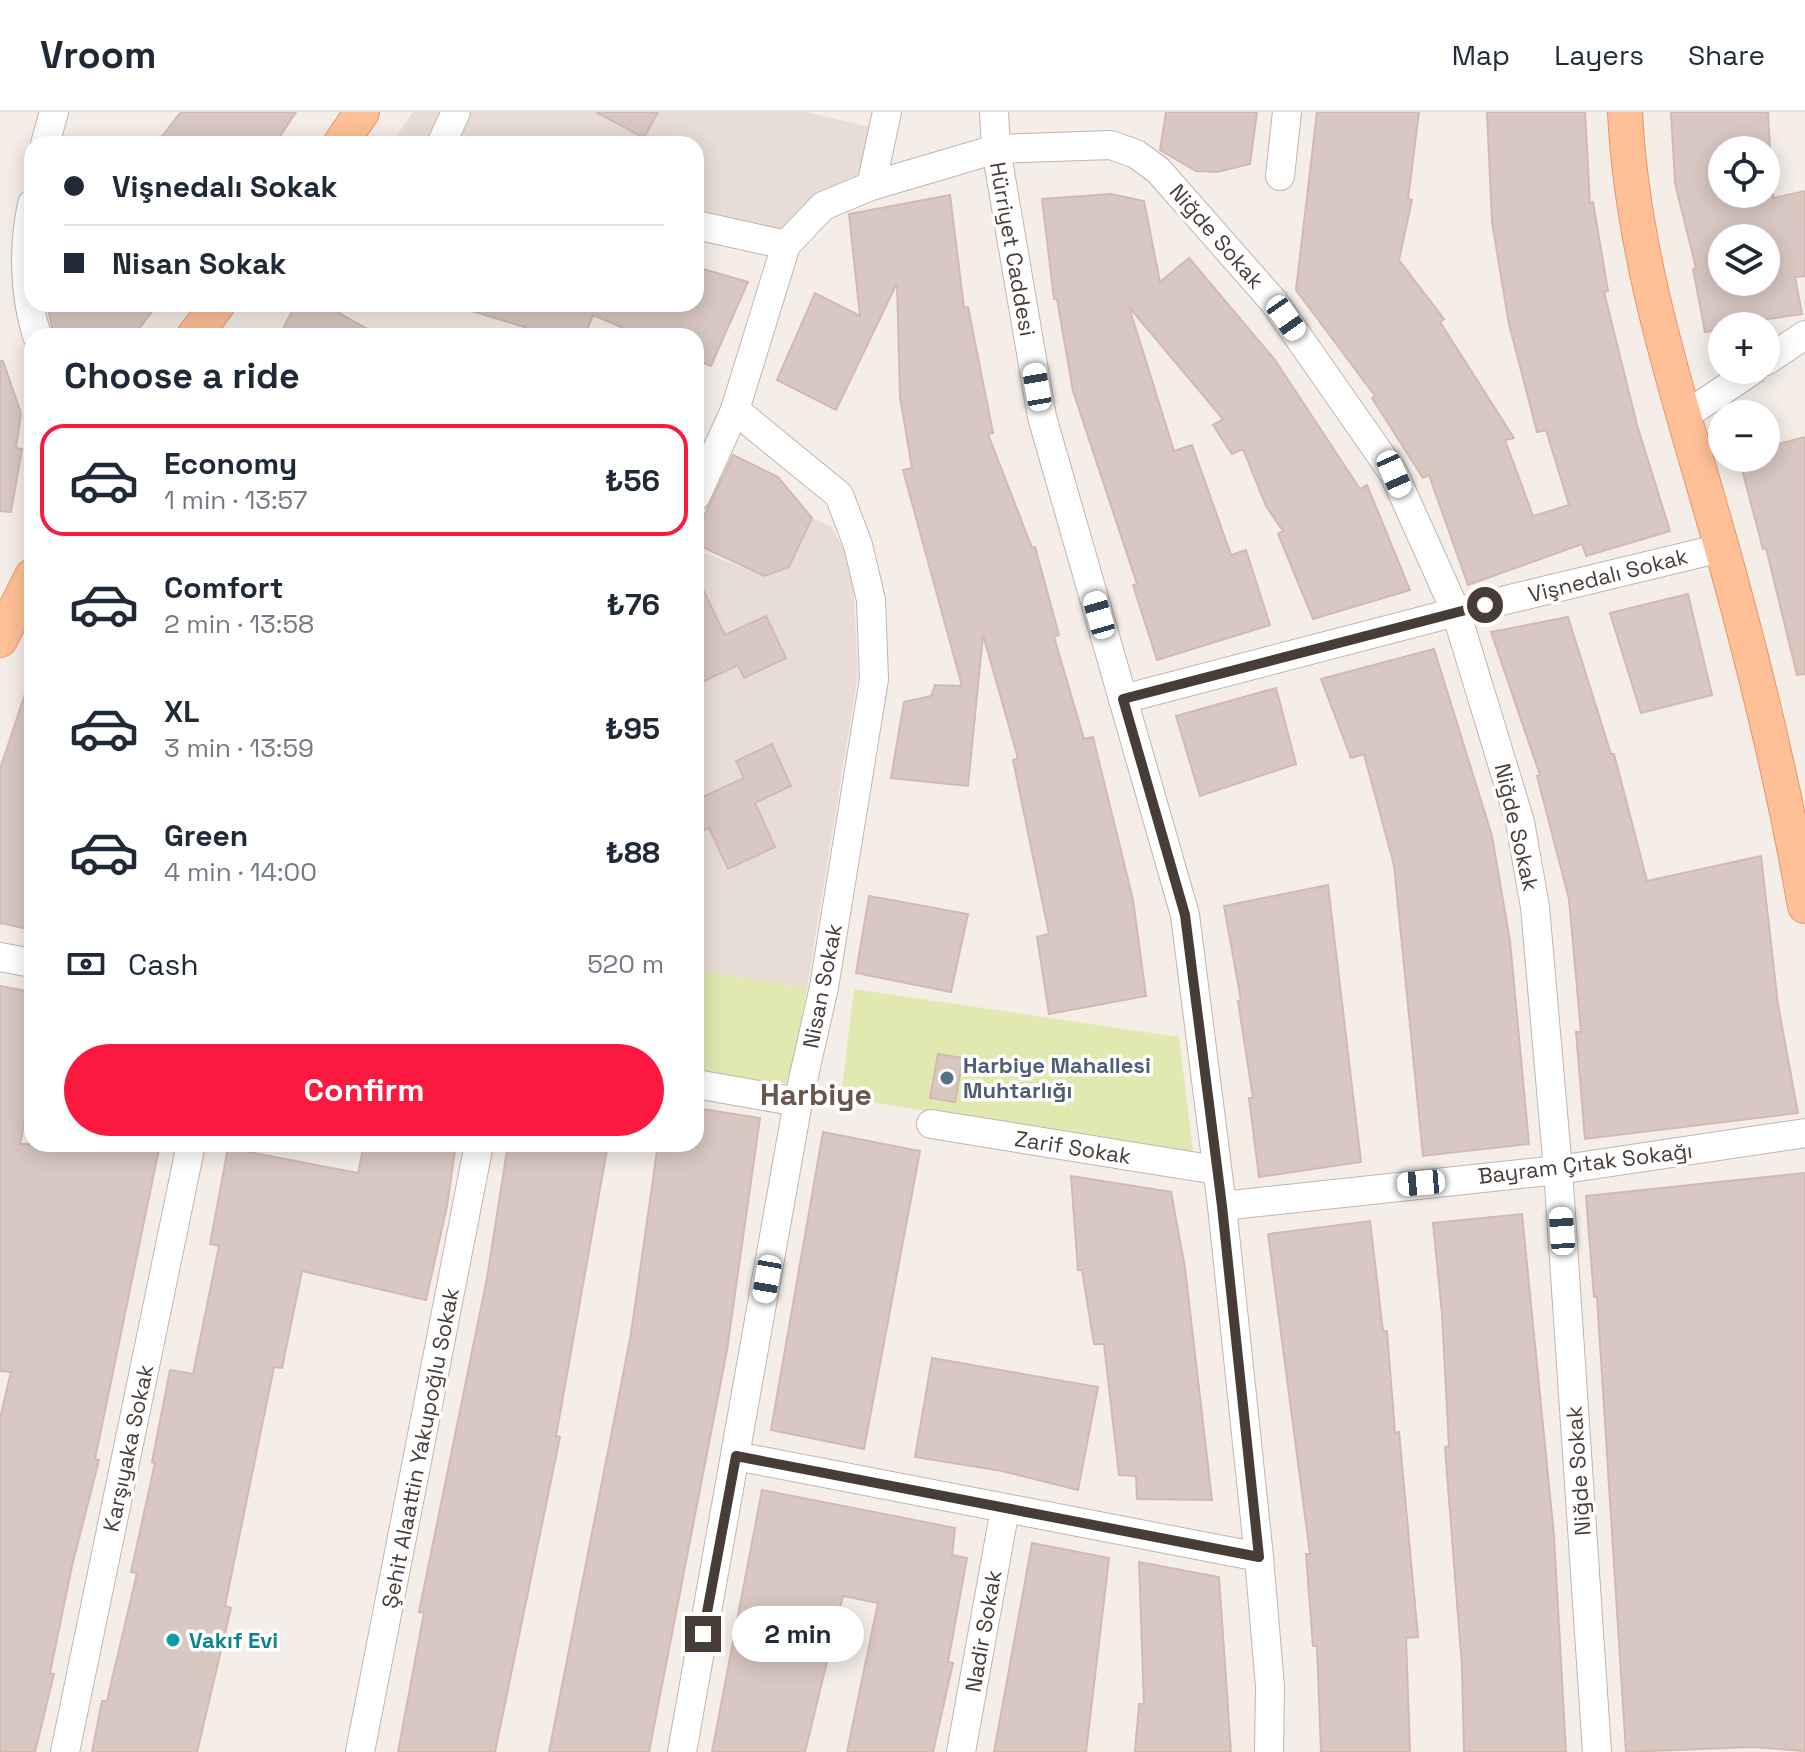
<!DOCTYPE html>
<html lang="en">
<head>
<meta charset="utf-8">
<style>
  body { margin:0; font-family:"Space Grotesk",sans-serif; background:#f2f2f3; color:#1f2937; height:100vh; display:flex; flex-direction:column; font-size:30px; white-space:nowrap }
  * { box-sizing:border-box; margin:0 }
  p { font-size:26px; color:#747a83 }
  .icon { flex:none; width:44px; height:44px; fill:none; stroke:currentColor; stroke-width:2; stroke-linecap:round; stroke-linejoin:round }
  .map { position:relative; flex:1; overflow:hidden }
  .panel { position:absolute; left:24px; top:216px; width:680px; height:824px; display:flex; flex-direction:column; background:#fff; border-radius:24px; box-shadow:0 4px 20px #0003 }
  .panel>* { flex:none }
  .hud { position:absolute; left:24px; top:24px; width:680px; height:176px; border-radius:24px; box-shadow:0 4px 20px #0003; display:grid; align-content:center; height:176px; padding:0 40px; background:#fff }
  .fabs { position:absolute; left:1708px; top:24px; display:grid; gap:16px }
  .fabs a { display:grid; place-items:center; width:72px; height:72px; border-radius:50%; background:#fff; box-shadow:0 4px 20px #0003; font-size:40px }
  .end { position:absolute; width:36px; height:36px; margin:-18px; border:10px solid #483c37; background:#fff; box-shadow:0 0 0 4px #fff }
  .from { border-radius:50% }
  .bubble { position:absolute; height:56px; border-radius:28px; background:#fff; box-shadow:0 4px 20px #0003; font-size:26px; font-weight:600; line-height:56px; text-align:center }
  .car { position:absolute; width:24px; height:48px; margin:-24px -12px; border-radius:10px; box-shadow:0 0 6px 2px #0007; background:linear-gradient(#fff 24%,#345 0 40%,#fff 0 76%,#345 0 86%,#fff 0) }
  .hud b { display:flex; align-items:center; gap:28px; height:76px; font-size:30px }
  .hud b+b { border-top:2px solid #e0e1e3 }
  .hud i { width:20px; height:20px; background:#1f2937 }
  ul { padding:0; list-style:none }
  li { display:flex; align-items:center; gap:24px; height:112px; margin:0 16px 12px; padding:0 24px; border:4px solid transparent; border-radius:24px }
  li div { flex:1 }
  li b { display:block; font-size:30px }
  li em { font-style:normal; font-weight:600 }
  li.selected { border-color:#fb193f }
  li>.icon { width:72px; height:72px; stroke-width:1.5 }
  h2 { padding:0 40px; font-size:36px; line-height:96px }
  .pay { display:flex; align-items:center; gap:20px; height:88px; padding:0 40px; font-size:30px }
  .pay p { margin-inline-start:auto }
  .action { display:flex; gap:16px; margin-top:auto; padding:16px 40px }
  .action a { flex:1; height:92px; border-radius:48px; background:#fb193f; color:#fff; font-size:32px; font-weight:600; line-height:92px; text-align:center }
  header { display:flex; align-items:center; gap:48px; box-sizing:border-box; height:112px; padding:0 40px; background:#fff; border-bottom:2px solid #e0e1e3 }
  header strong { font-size:38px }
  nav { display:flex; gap:44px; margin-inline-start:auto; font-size:28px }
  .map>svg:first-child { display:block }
  .residential { fill:#e8ddd6 }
  .green { fill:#e1e9b1 }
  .building { fill:#d9c8c1; stroke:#d1bab1; stroke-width:2; fill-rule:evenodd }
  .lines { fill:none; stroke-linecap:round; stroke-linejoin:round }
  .minor-casing { stroke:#c3b5ae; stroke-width:30 }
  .major-casing { stroke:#e59666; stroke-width:36 }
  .minor { stroke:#fff; stroke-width:28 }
  .major { stroke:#ffc097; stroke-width:34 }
  .route { stroke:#483c37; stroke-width:10 }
  .service-dot { fill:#5c6f8a; stroke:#fff; stroke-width:3 }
  .culture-dot { fill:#0f9aa8; stroke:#fff; stroke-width:3 }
  .labels { text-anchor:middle; stroke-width:7; stroke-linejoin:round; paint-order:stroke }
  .street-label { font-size:22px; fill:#483c37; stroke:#fff }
  .service-label { font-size:22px; font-weight:bold; fill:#4e5e75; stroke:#fff; text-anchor:start }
  .culture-label { font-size:22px; font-weight:bold; fill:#0d838f; stroke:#fff; text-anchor:start }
  .district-label { font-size:30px; font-weight:bold; fill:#6b564e; stroke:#fff }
</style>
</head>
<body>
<header>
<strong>Vroom</strong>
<nav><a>Map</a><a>Layers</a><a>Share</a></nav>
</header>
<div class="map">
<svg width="1805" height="1640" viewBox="0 0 1805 1640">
  <rect width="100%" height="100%" fill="#f4ede8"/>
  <g class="residential">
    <polygon points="413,0 807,0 877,17 871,74 786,133 696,113 696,32 396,32 393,29"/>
    <polygon points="812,406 831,414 852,452 858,562 807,876 696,858 696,438 766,464 789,455"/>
  </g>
  <g class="green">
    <polygon points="696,858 807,876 790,972 696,960"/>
    <polygon points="854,877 1179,925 1193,1039 1180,1042 841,985"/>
  </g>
  <g class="building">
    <polygon points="181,0 296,0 275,32 156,32"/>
    <polygon points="596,0 658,0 644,26"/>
    <polygon points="1166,0 1257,0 1250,52 1217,60 1196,59 1160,38"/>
    <polygon points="1317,0 1419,0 1408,87 1412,88 1399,148 1444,207 1440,210 1514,326 1505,328 1533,404 1569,393 1546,318 1537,320 1509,212 1492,110 1487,0 1585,0 1590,91 1593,90 1608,179 1604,180 1637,313 1670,419 1586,444 1582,432 1468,473 1429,363 1423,366 1372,286 1375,284 1296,178"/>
    <path d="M1671,0H1768L1770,38H1722V82H1773V86L1805,79V164L1795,165L1802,202L1722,214V217L1705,220L1693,157L1696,156L1675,71ZM1766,120V170H1722V126Z"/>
    <polygon points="1111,82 1144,89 1160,170 1189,146 1275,248 1360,377 1367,373 1410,478 1313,507 1278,422 1283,419 1266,394 1243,337 1232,342 1213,313 1223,307 1129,195 1174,339 1192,333 1231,443 1246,438 1270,513 1157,548 1133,473 1137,472 1073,279 1057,187 1054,187 1042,87"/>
    <polygon points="950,83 964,196 968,195 993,321 988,322 1032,436 1035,435 1059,523 1054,525 1084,627 1093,625 1133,788 1146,884 1049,902 1037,825 1049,822 1013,648 1018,646 983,523 968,674 891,666 904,590 931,584 935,573 962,574 903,358 912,356 900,285 897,171 836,298 777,268 815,181 860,204 849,102"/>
    <polygon points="696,155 748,170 711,254 696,248 696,224 642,224 593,203 585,224 553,224 469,198 470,192 696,192"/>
    <polygon points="47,192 158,192 133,224 54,224"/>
    <polygon points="296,192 323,192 380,224 279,224"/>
    <polygon points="0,249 3,249 21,301 16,336 22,337 11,400 0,399"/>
    <polygon points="1805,325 1805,562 1797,563 1766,436 1763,437 1739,346 1766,346 1766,335"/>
    <polygon points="733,343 778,365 812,406 789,455 765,464 696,432 696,421"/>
    <polygon points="696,463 725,523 766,504 786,546 744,566 738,553 696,573"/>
    <polygon points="1688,482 1712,583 1641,601 1610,501"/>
    <polygon points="1568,505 1611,642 1614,642 1647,769 1761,744 1778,893 1798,1001 1585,1027 1576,920 1581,920 1569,787 1537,664 1540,663 1491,520"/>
    <polygon points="1434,537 1492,724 1510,829 1529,1032 1423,1044 1394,753 1364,642 1351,646 1321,567"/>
    <polygon points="28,573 32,573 32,818 0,811 0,657"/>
    <polygon points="1276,576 1296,652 1200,684 1176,604"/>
    <polygon points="772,632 791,674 755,691 775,735 728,757 709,716 696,722 696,688 744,666 736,649"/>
    <polygon points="1328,773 1361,1050 1259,1065 1249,986 1253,986 1238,889 1241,888 1224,794"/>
    <polygon points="869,784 968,802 951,880 856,861"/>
    <polygon points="0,874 32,880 32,976 20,1032 160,1032 95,1347 99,1348 72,1454 50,1561 54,1562 35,1640 0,1640 0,1306 11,1260 0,1259"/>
    <polygon points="938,942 963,946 955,990 930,986"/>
    <polygon points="696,996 760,1006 727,1238 649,1640 549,1640 631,1222 658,1032 696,1032"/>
    <polygon points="823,1020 920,1039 864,1337 771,1318"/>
    <polygon points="364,1032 456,1032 447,1094 426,1188 302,1159 282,1256 274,1255 225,1494 231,1496 197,1640 92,1640 102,1589 107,1589 137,1461 131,1460 155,1351 152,1350 170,1258 193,1262 219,1134 210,1132 228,1036 358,1061"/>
    <polygon points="508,1032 608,1032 556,1324 560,1325 495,1640 398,1640 424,1501 419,1500 487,1166"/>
    <polygon points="1805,1061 1805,1639 1752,1635 1626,1640 1597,1185 1594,1185 1586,1084"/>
    <polygon points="1071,1064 1171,1080 1185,1156 1212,1388 1137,1387 1136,1364 1119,1363 1104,1232 1094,1232 1082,1158 1078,1158"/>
    <polygon points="1522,1102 1554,1424 1566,1640 1464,1640 1462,1555 1445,1335 1449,1334 1442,1202 1433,1111"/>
    <polygon points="1370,1109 1383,1219 1387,1219 1395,1321 1399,1320 1418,1525 1406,1526 1410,1640 1321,1640 1317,1534 1313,1534 1306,1442 1310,1442 1268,1122"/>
    <polygon points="932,1246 1098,1275 1078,1378 1002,1359 915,1345"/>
    <polygon points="762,1378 955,1416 952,1443 967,1446 948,1550 953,1551 933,1640 847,1640 878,1491 843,1484 805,1640 712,1640"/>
    <polygon points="1032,1431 1109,1446 1086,1640 994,1640"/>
    <polygon points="1139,1450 1219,1465 1231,1640 1135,1640 1139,1592 1144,1592"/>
  </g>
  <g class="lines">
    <defs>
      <g id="minor">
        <polyline points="994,0 996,37 1042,305 1185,803 1222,1094 1259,1445 1270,1575 1269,1640"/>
        <polyline points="45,32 54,0"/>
        <polyline points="441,32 456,0"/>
        <polyline points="1280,64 1287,0"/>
        <polyline points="871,74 887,0"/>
        <path d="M32,92C23,135 24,182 37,224"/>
        <polyline points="696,113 786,133"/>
        <polyline points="1766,249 1805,223"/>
        <polyline points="1683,305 1753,258"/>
        <polyline points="696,384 735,298 786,133 823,94 871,74 996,37 1111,33 1136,42 1158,58 1274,190 1394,362 1456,500 1520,710 1535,795 1558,1058 1597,1640"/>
        <polyline points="1123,587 1456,500 1721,436"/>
        <polyline points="0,845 32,851"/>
        <polyline points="696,972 798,990"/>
        <polyline points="931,1012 1216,1058"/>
        <polyline points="1222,1094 1558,1058 1805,1021"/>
        <polyline points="736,1344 1259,1445"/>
        <polyline points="65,1640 191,1032"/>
        <polyline points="360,1640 479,1032"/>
        <polyline points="682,1640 798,990 824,875 874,567 871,488 858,433 839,383 735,298"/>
        <polyline points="961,1640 1005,1397"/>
      </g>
      <g id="major">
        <path d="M1625,0C1632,148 1681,291 1721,433C1754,551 1784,673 1805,794"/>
        <polyline points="340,32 362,0"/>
        <polyline points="194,224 218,192"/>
        <polyline points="0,528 32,464"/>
      </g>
    </defs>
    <use href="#minor" class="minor-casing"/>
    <use href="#major" class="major-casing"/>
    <use href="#minor" class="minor"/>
    <use href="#major" class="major"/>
  </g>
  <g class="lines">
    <polyline class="route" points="703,1522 736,1344 1259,1445 1222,1094 1185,803 1123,587 1485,493"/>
  </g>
  <circle class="service-dot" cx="947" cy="966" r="8"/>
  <circle class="culture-dot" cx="173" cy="1528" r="8"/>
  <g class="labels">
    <g class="street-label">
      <text transform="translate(1217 124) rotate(49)" y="8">Niğde Sokak</text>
      <text transform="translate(1013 137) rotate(80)" y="8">Hürriyet Caddesi</text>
      <text transform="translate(1608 463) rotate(-14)" y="8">Vişnedalı Sokak</text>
      <text transform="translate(1517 715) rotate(77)" y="8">Niğde Sokak</text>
      <text transform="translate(822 874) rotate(-79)" y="8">Nisan Sokak</text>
      <text transform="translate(1073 1035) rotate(9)" y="8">Zarif Sokak</text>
      <text transform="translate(1585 1051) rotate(-7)" y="8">Bayram Çıtak Sokağı</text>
      <text transform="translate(128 1336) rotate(-78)" y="8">Karşıyaka Sokak</text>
      <text transform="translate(420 1336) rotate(-79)" y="8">Şehit Alaattin Yakupoğlu Sokak</text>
      <text transform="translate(1578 1359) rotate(-94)" y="8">Niğde Sokak</text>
      <text transform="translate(983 1519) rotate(-80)" y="8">Nadir Sokak</text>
    </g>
    <g class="service-label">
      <text x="963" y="961">Harbiye Mahallesi<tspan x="963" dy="25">Muhtarlığı</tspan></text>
    </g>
    <g class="culture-label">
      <text x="189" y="1536">Vakıf Evi</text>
    </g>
    <g class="district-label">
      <text x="816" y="993">Harbiye</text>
    </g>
  </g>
</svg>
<div class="fabs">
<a><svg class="icon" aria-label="locate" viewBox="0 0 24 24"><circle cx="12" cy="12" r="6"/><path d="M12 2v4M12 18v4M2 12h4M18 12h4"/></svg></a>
<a><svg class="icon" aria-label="layers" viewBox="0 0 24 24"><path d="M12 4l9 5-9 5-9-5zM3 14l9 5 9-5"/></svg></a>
<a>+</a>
<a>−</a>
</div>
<i class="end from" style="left:1485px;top:493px"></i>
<i class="end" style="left:703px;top:1522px"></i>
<div class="bubble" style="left:732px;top:1494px;width:132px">2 min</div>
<i class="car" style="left:1286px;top:206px;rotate:145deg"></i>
<i class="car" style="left:1037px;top:275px;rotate:350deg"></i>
<i class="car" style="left:1394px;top:362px;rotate:156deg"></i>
<i class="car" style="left:1099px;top:503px;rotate:344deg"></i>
<i class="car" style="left:1421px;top:1071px;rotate:265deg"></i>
<i class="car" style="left:1562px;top:1119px;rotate:356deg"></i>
<i class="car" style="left:767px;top:1167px;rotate:190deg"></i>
<div class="hud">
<b><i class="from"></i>Vişnedalı Sokak</b>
<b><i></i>Nisan Sokak</b>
</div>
<section class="panel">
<h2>Choose a ride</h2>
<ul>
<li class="selected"><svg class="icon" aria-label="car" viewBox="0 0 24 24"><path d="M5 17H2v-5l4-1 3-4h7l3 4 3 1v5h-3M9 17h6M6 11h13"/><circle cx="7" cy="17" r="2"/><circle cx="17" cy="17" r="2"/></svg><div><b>Economy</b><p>1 min · 13:57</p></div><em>₺56</em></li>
<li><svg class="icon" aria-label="car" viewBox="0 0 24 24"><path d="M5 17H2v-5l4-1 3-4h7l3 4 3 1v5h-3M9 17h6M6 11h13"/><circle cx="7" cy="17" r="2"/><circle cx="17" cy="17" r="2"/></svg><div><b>Comfort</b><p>2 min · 13:58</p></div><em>₺76</em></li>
<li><svg class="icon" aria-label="car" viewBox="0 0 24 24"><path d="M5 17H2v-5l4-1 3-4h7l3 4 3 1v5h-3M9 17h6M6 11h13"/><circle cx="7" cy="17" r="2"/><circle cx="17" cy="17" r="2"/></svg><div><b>XL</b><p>3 min · 13:59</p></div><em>₺95</em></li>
<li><svg class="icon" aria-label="car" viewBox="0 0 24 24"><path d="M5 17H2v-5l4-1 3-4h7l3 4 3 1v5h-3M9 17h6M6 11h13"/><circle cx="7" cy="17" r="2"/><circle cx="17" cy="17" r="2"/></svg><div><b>Green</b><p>4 min · 14:00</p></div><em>₺88</em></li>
</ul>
<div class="pay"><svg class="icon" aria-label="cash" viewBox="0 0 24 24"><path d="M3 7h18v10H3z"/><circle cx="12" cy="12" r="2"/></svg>Cash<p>520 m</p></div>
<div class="action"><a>Confirm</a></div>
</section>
</div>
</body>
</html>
